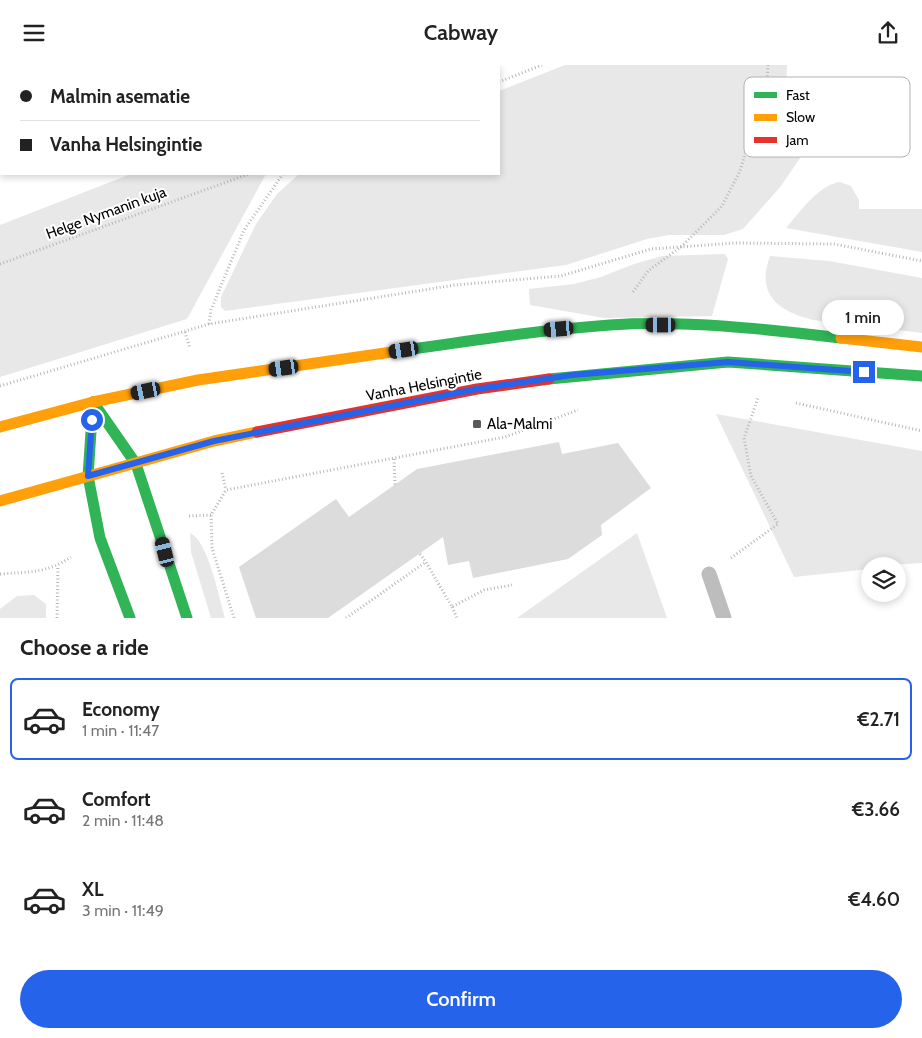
<!DOCTYPE html>
<html lang="en">
<head>
<meta charset="utf-8">
<style>
  body { margin:0; font-family:Cabin,sans-serif; background:#f2f2f2; color:#222; height:100vh; display:flex; flex-direction:column; font-size:19px; white-space:nowrap }
  * { box-sizing:border-box; margin:0 }
  p { font-size:16px; color:#767676 }
  .icon { flex:none; width:28px; height:28px; fill:none; stroke:currentColor; stroke-width:2; stroke-linecap:round; stroke-linejoin:round }
  .map { position:relative; height:553px; overflow:hidden }
  .panel { display:flex; flex-direction:column; background:#fff; flex:1 }
  .panel>* { flex:none }
  .guide { position:absolute; left:0px; top:0px; width:500px; height:110px; box-shadow:0 2px 8px #0003; display:grid; align-content:center; height:110px; padding:0 20px; background:#fff }
  .tools { position:absolute; left:861px; top:492px; display:grid; gap:10px }
  .tools a { display:grid; place-items:center; width:45px; height:45px; border-radius:50%; background:#fff; box-shadow:0 2px 8px #0003; font-size:25px }
  .end { position:absolute; width:22px; height:22px; margin:-11px; border:6px solid #2563eb; background:#fff; box-shadow:0 0 0 2px #fff }
  .from { border-radius:50% }
  .bubble { position:absolute; height:35px; border-radius:18px; background:#fff; box-shadow:0 2px 8px #0003; font-size:16px; font-weight:600; line-height:35px; text-align:center }
  .car { position:absolute; width:15px; height:30px; margin:-15px -8px; border-radius:6px; box-shadow:0 0 4px 1px #0007; background:linear-gradient(#222 24%,#8ab4d8 0 40%,#222 0 76%,#8ab4d8 0 86%,#222 0) }
  .guide b { display:flex; align-items:center; gap:18px; height:48px; font-size:19px }
  .guide b+b { border-top:1px solid #e0e0e0 }
  .guide i { width:12px; height:12px; background:#222 }
  ul { padding:0; list-style:none }
  li { display:flex; align-items:center; gap:15px; height:82px; margin:0 10px 8px; padding:0 10px; border:2px solid transparent; border-radius:8px }
  li div { flex:1 }
  li b { display:block; font-size:19px }
  li em { font-style:normal; font-weight:600 }
  li.current { border-color:#2563eb }
  li>.icon { width:45px; height:45px; stroke-width:1.5 }
  h2 { padding:0 20px; font-size:22px; line-height:60px }
  .cta { display:flex; gap:10px; margin-top:auto; padding:10px 20px }
  .cta a { flex:1; height:58px; border-radius:30px; background:#2563eb; color:#fff; font-size:20px; font-weight:600; line-height:58px; text-align:center }
  header { display:flex; justify-content:space-between; align-items:center; height:65px; padding:0 20px; background:#fff; font-size:22px; font-weight:600 }
  .map>svg:first-child { display:block }
  .green { fill:#e8e8e8 }
  .building { fill:#dcdcdc }
  .lines { fill:none; stroke-linecap:round; stroke-linejoin:round }
  .path { stroke:#b8b8b8; stroke-width:3; stroke-dasharray:1 2.5; stroke-linecap:butt }
  .lane { stroke:#bdbdbd; stroke-width:15 }
  .fast { stroke:#30b455; stroke-width:11 }
  .slow { stroke:#ff9f0a; stroke-width:11 }
  .jam { stroke:#e5322d; stroke-width:11 }
  .route { stroke:#2563eb; stroke-width:6 }
  .poi-dot { fill:#595959; stroke:#fff; stroke-width:2 }
  .labels { text-anchor:middle; stroke-width:4; stroke-linejoin:round; paint-order:stroke }
  .street-label { font-size:15px; fill:#000; stroke:#fff }
  .poi-label { font-size:15px; fill:#000; stroke:#fff; text-anchor:start }
  .key { fill:#fff; stroke:#b2b2b2; stroke-width:1 }
  .key-label { font-size:14px; fill:#000 }
</style>
</head>
<body>
<header><svg class="icon" aria-label="menu" viewBox="0 0 24 24"><path d="M4 6h16M4 12h16M4 18h16"/></svg>Cabway<svg class="icon" aria-label="share" viewBox="0 0 24 24"><path d="M12 15V3M7 8l5-5 5 5M5 13v7h14v-7"/></svg></header>
<div class="map">
<svg width="922" height="553" viewBox="0 0 922 553">
  <rect width="100%" height="100%" fill="#fff"/>
  <g class="green">
    <polygon points="565,0 787,0 784,78 803,79 800,93 781,121 743,164 724,170 669,170 647,174 566,200 225,246 221,242 221,232 256,159 277,129 299,109 499,109 499,26"/>
    <polygon points="131,109 266,109 187,254 0,312 0,160"/>
    <path d="M840,117L851,121L859,135V144H922V187L786,163C800,147 818,120 840,117Z"/>
    <polygon points="725,189 728,194 712,251 604,253 530,240 529,224 574,219 601,212 634,199 662,191"/>
    <path d="M770,191L829,196L922,213V268L813,255C777,246 756,229 770,191Z"/>
    <polygon points="716,349 922,386 922,498 870,501 870,504 794,512"/>
    <path d="M190,468C208,475 219,533 225,553H211L191,487Z"/>
    <polygon points="637,468 667,553 517,553"/>
    <polygon points="34,530 46,539 46,553 0,553 0,544 17,531"/>
  </g>
  <polygon class="building" points="559,377 562,389 618,378 651,423 601,460 602,470 568,494 473,513 469,496 448,500 443,472 328,553 256,553 239,502 336,434 349,452 417,404"/>
  <g class="lines">
    <g class="path">
      <polyline points="499,17 542,0"/>
      <polyline points="0,199 249,109"/>
      <polyline points="633,227 648,206 682,181 722,141 740,106 767,15 768,0"/>
      <polyline points="209,259 211,245 244,165 283,109"/>
      <polyline points="185,267 190,283"/>
      <polyline points="0,321 209,259 455,220 561,211 651,184 735,178 834,179 922,196"/>
      <polyline points="796,338 922,366"/>
      <polyline points="394,394 395,420"/>
      <polyline points="222,408 226,425"/>
      <polyline points="189,451 211,450"/>
      <polyline points="420,489 426,497"/>
      <polyline points="731,493 778,459 751,411 744,373 758,333"/>
      <path d="M0,509C28,507 48,508 71,492"/>
      <polyline points="452,542 457,553"/>
      <polyline points="57,553 58,501"/>
      <polyline points="234,553 212,483 211,450 226,425 505,372 578,345"/>
      <polyline points="346,553 426,497 452,542 484,525 512,520"/>
    </g>
    <polyline class="lane" points="709,509 724,553"/>
    <g class="fast">
      <path d="M399,286C469,276 539,265 610,260C687,255 765,264 841,273"/>
      <polyline points="549,314 728,297 922,311"/>
      <polyline points="93,337 136,399 187,553"/>
      <polyline points="93,337 88,411 100,473 130,553"/>
    </g>
    <g class="slow">
      <polyline points="841,273 922,282"/>
      <polyline points="0,362 93,337 198,315 399,286"/>
      <polyline points="0,436 214,376 257,367"/>
    </g>
    <polyline class="jam" points="257,367 477,324 549,314"/>
  </g>
  <g class="lines">
    <polyline class="route" points="92,355 88,411 214,376 477,324 572,310 728,297 864,307"/>
  </g>
  <rect class="poi-dot" x="472" y="354" width="10" height="10" rx="2.5"/>
  <g class="labels">
    <g class="street-label">
      <text transform="translate(106 148) rotate(-20)" y="5">Helge Nymanin kuja</text>
      <text transform="translate(424 320) rotate(-11)" y="5">Vanha Helsingintie</text>
    </g>
    <g class="poi-label">
      <text x="487" y="364">Ala-Malmi</text>
    </g>
  </g>
  <rect x="744" y="12" width="166" height="80" rx="8" class="key"/>
  <rect x="754" y="27" width="23" height="6" fill="#30b455"/>
  <rect x="754" y="49" width="23" height="7" fill="#ff9f0a"/>
  <rect x="754" y="72" width="23" height="6" fill="#e5322d"/>
  <g class="key-label">
    <text x="786" y="35">Fast</text>
    <text x="786" y="57">Slow</text>
    <text x="786" y="80">Jam</text>
  </g>
</svg>
<div class="tools">
<a><svg class="icon" aria-label="layers" viewBox="0 0 24 24"><path d="M12 4l9 5-9 5-9-5zM3 14l9 5 9-5"/></svg></a>
</div>
<i class="end from" style="left:92px;top:355px"></i>
<i class="end" style="left:864px;top:307px"></i>
<div class="bubble" style="left:822px;top:235px;width:82px">1 min</div>
<i class="car" style="left:661px;top:260px;rotate:270deg"></i>
<i class="car" style="left:559px;top:264px;rotate:265deg"></i>
<i class="car" style="left:404px;top:285px;rotate:261deg"></i>
<i class="car" style="left:284px;top:303px;rotate:262deg"></i>
<i class="car" style="left:146px;top:326px;rotate:258deg"></i>
<i class="car" style="left:165px;top:487px;rotate:346deg"></i>
<div class="guide">
<b><i class="from"></i>Malmin asematie</b>
<b><i></i>Vanha Helsingintie</b>
</div>
</div>
<section class="panel">
<h2>Choose a ride</h2>
<ul>
<li class="current"><svg class="icon" aria-label="car" viewBox="0 0 24 24"><path d="M5 17H2v-5l4-1 3-4h7l3 4 3 1v5h-3M9 17h6M6 11h13"/><circle cx="7" cy="17" r="2"/><circle cx="17" cy="17" r="2"/></svg><div><b>Economy</b><p>1 min · 11:47</p></div><em>€2.71</em></li>
<li><svg class="icon" aria-label="car" viewBox="0 0 24 24"><path d="M5 17H2v-5l4-1 3-4h7l3 4 3 1v5h-3M9 17h6M6 11h13"/><circle cx="7" cy="17" r="2"/><circle cx="17" cy="17" r="2"/></svg><div><b>Comfort</b><p>2 min · 11:48</p></div><em>€3.66</em></li>
<li><svg class="icon" aria-label="car" viewBox="0 0 24 24"><path d="M5 17H2v-5l4-1 3-4h7l3 4 3 1v5h-3M9 17h6M6 11h13"/><circle cx="7" cy="17" r="2"/><circle cx="17" cy="17" r="2"/></svg><div><b>XL</b><p>3 min · 11:49</p></div><em>€4.60</em></li>
</ul>
<div class="cta"><a>Confirm</a></div>
</section>
</body>
</html>
